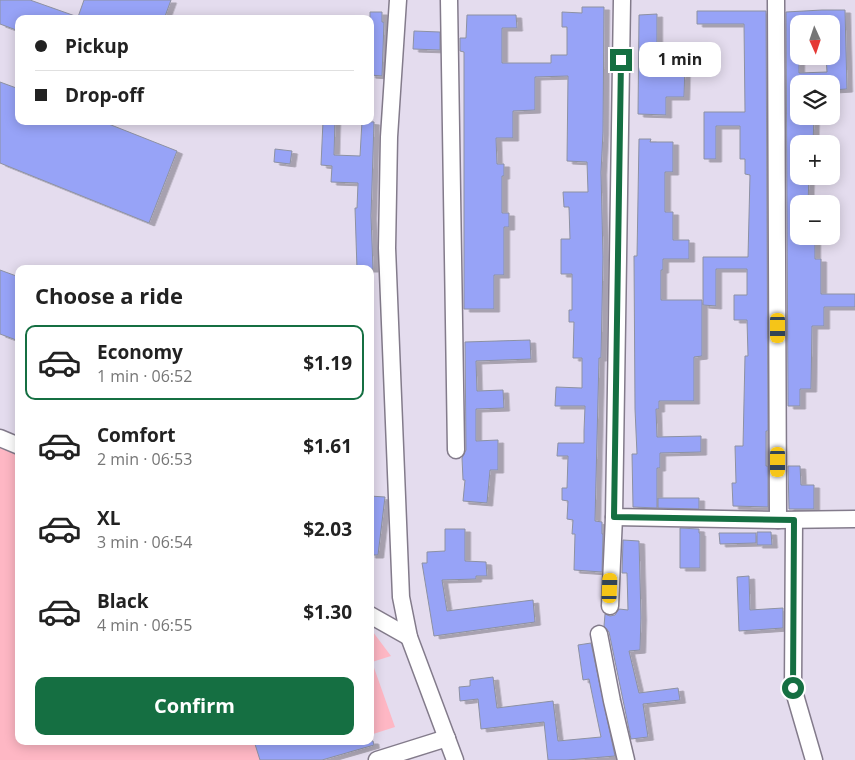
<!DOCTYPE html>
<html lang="en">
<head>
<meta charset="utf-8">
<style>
  body { margin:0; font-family:"Open Sans",sans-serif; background:#f2f2f2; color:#222; height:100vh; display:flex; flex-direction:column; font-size:19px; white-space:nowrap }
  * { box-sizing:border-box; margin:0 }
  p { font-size:16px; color:#767676 }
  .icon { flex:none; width:28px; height:28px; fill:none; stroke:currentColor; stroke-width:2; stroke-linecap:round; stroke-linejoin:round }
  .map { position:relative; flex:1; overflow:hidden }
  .drawer { position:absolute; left:15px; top:265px; width:359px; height:480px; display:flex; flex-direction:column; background:#fff; border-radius:10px; box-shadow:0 2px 12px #0003 }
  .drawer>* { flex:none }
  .top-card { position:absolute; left:15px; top:15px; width:359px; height:110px; border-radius:10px; box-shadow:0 2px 12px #0003; display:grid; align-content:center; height:110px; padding:0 20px; background:#fff }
  .needle { width:32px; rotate:177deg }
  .fabs { position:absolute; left:790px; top:15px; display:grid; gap:10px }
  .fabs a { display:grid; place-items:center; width:50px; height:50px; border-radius:10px; background:#fff; box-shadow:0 2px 12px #0003; font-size:25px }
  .end { position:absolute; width:22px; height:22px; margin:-11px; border:6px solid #156f42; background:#fff; box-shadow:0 0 0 2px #fff }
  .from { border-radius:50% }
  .bubble { position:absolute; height:35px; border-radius:10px; background:#fff; box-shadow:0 2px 12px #0003; font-size:16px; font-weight:700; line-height:35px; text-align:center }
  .car { position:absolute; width:15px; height:30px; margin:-15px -8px; border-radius:6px; box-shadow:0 0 4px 1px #0007; background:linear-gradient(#f5c518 24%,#345 0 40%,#f5c518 0 76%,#345 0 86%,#f5c518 0) }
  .top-card b { display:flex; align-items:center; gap:18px; height:48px; font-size:19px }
  .top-card b+b { border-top:1px solid #e0e0e0 }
  .top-card i { width:12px; height:12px; background:#222 }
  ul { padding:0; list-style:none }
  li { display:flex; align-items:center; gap:15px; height:75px; margin:0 10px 8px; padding:0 10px; border:2px solid transparent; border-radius:10px }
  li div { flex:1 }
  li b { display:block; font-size:19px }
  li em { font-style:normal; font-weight:700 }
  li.selected { border-color:#156f42 }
  li>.icon { width:45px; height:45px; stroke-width:1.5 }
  h2 { padding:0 20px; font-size:22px; line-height:60px }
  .primary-button { display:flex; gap:10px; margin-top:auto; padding:10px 20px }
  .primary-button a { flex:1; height:58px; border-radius:10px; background:#156f42; color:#fff; font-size:20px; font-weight:700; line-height:58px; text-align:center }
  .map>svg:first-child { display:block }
  .green { fill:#feb7c4 }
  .building { fill:#97a3f7; stroke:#8d91a2; fill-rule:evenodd; filter:url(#shadow) }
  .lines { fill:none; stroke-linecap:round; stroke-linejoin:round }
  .minor-casing { stroke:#837b8b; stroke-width:19 }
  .minor { stroke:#fff; stroke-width:16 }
  .route { stroke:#156f42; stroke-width:6 }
</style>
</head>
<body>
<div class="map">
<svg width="855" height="760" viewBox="0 0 855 760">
  <defs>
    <filter id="shadow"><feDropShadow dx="5.5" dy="3" stdDeviation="0" flood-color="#0004"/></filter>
  </defs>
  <rect width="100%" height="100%" fill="#e4dcee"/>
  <g class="green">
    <polygon points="0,446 19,453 19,741 350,741 291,760 0,760"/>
    <polygon points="370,628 391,656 372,662 395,727 370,735"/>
  </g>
  <g class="building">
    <polygon points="0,0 30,0 78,17 84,0 171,0 164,19 19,19 19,31 0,24"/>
    <polygon points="582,7 604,7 603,132 601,172 603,257 601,358 599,358 595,521 602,522 602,534 603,534 602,572 574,570 575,534 572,534 573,520 567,519 568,501 562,500 562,488 567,488 568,456 557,456 558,443 584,443 584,431 585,406 555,406 556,387 582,388 582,358 573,358 574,322 569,322 569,310 572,310 572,274 561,274 561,239 570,239 569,207 564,207 563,192 588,192 587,162 567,161 568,76 535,77 535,110 513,111 513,138 496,138 497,164 504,164 504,176 502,176 502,213 509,213 509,227 504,227 504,275 494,275 494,309 464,309 464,52 460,51 460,38 466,38 467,15 516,15 517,28 502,28 502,63 551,63 551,55 567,55 567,27 562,27 562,12 582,13"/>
    <path d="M822,10H845L847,89L831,90V84H799V116H814L813,144H799V176H809L808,204H799V236H815V259H821V294H855V307H824V326H812L811,389H800V406H788L786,12ZM799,24H831V56H826L827,72L799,73Z"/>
    <polygon points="697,11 766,11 768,431 766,431 766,466 768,466 768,507 733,506 732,483 736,483 735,446 743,446 745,356 748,356 747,320 734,320 734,295 747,295 747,269 716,269 716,306 703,305 703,257 748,257 750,175 745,174 745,159 740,159 740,126 716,126 716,159 704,159 704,112 745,112 744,24 697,24"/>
    <polygon points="370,12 382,12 382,22 384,22 382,76 370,75"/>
    <polygon points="657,14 657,51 706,50 706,64 685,64 684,97 666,97 666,115 638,114 639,15"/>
    <polygon points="414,31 440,32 440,50 413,49"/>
    <polygon points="0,82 19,89 19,121 101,121 177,151 149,223 0,163"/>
    <polygon points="323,121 335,121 334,155 360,156 362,121 374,122 371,216 373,269 357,269 355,208 357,208 358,183 331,182 332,166 321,165"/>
    <polygon points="639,139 651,139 650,142 673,142 673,172 665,172 665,212 673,212 673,240 689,240 689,259 663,259 663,270 661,270 661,300 702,300 702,356 694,357 694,401 659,401 659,409 656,409 657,437 701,436 701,452 660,453 660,468 657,468 657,508 633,507 632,454 637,454 635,409 634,256 637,256"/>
    <polygon points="275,149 292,151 290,164 274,162"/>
    <polygon points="0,270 19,277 19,341 0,334"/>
    <polygon points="530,340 531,359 476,361 477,391 503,390 504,408 476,409 476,441 498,440 498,470 490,470 487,503 463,501 465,480 463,480 462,458 466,450 465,342"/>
    <polygon points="788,466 800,466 801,485 814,485 814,509 789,509"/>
    <polygon points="370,496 385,497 378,555 370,555"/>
    <polygon points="658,498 699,498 699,509 658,508"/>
    <polygon points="680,528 699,529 699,533 700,533 700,568 680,568"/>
    <polygon points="445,529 465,529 465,561 486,562 487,576 476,576 476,579 442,580 447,611 533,600 535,622 434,636 422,563 427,563 427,552 445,551"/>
    <polygon points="757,532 771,532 772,545 757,545"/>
    <polygon points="719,533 756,533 756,543 720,544"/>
    <polygon points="623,540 639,541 641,617 640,650 629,651 639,693 678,688 680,700 643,704 648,737 631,739 609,632 604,626 605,614 610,616 615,615 619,609 628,610 627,573 622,573"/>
    <polygon points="749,576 750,610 783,608 783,628 739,631 737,577"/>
    <polygon points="591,643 615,756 567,760 548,760 544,722 481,729 478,699 460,701 459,687 470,686 470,680 493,677 497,708 553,701 558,741 601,737 589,679 583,680 578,645"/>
    <polygon points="254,741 373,741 374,745 322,760 260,760"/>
  </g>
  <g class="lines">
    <defs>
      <g id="minor">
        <polyline points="398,0 389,137 387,248 401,597 409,637 455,760"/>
        <polyline points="449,0 456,450"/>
        <polyline points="622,0 614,517 778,520 855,519"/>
        <polyline points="776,0 778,520"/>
        <polyline points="0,438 19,446"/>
        <polyline points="794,520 793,688 814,760"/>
        <polyline points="610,606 614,517"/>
        <polyline points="370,615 409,637"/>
        <polyline points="599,634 612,701 626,760"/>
        <polyline points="377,760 447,738"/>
      </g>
    </defs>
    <use href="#minor" class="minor-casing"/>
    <use href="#minor" class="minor"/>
  </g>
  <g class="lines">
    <polyline class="route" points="621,60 614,517 794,520 793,688"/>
  </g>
</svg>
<div class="fabs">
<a><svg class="needle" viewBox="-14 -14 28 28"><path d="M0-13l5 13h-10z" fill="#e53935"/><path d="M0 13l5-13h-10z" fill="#767676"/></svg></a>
<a><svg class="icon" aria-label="layers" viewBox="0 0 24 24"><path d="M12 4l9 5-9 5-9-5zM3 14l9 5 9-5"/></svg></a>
<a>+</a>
<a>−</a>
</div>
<i class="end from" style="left:793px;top:688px"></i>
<i class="end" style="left:621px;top:60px"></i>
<div class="bubble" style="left:639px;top:42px;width:82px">1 min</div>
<i class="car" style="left:778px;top:328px;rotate:180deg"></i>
<i class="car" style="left:778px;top:462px;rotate:180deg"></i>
<i class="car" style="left:610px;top:588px;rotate:2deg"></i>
<div class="top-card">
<b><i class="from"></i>Pickup</b>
<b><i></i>Drop-off</b>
</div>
<section class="drawer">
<h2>Choose a ride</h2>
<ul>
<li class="selected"><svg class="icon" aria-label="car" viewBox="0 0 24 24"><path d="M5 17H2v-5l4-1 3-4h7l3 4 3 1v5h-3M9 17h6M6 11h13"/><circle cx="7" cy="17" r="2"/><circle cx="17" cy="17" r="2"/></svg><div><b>Economy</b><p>1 min · 06:52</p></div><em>$1.19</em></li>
<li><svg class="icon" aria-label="car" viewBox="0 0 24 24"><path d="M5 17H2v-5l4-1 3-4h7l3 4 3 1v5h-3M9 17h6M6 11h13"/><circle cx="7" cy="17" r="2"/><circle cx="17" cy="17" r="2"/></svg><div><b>Comfort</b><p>2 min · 06:53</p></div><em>$1.61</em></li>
<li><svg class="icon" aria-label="car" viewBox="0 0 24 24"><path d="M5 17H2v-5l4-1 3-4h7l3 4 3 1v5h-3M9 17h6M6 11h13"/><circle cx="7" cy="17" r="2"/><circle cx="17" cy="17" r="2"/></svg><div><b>XL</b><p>3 min · 06:54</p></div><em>$2.03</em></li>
<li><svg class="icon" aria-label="car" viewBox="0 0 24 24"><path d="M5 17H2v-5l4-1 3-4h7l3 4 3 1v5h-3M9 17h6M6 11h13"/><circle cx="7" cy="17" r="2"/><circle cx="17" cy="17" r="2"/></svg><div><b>Black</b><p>4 min · 06:55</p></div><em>$1.30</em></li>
</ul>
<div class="primary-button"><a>Confirm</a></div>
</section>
</div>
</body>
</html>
